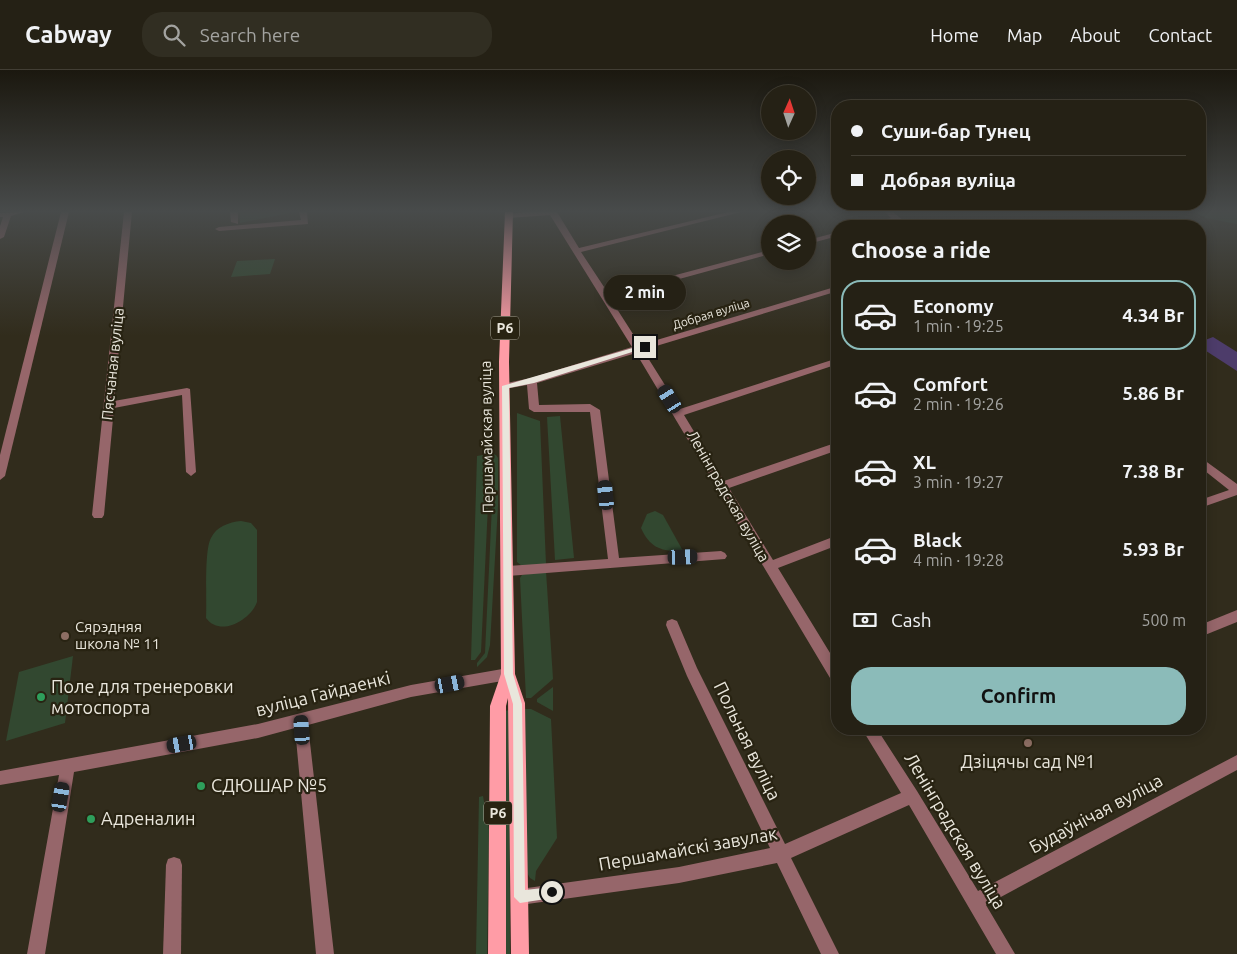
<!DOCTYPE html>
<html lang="en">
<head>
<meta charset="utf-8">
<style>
  body { margin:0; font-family:Ubuntu,sans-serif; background:#312e22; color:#f1f3f6; height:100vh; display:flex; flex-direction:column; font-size:19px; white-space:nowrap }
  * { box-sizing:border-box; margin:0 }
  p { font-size:16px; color:#a3a3a0 }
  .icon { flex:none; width:28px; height:28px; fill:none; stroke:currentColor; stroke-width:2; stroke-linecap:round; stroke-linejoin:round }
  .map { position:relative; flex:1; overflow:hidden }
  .sheet { position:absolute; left:831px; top:150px; width:375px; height:515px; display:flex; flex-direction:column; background:#252115; border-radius:20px; box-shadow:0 2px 12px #0003,0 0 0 1px #423e34 }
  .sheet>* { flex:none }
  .top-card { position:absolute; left:831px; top:30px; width:375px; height:110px; border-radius:20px; box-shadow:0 2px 12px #0003,0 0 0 1px #423e34; display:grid; align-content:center; height:110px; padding:0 20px; background:#252115 }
  .needle { width:32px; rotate:3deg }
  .tools { position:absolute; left:761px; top:15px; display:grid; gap:10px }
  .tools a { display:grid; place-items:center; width:55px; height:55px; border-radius:50%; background:#252115; box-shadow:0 2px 12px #0003,0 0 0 1px #423e34; font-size:25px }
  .end { position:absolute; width:22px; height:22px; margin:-11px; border:6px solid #e9e6dc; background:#111; box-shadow:0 0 0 2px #111 }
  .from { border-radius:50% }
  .bubble { position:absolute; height:35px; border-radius:18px; background:#252115; box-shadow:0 2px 12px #0003,0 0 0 1px #423e34; font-size:16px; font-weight:700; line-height:35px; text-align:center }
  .car { position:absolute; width:15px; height:30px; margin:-15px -8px; border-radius:6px; box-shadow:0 0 4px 1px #0007; background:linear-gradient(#222 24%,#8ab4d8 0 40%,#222 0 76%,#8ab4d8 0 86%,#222 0) }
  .top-card b { display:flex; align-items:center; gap:18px; height:48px; font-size:19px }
  .top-card b+b { border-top:1px solid #423e34 }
  .top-card i { width:12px; height:12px; background:#f1f3f6 }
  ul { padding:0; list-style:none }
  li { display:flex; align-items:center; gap:15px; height:70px; margin:0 10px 8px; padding:0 10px; border:2px solid transparent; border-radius:20px }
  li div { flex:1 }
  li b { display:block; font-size:19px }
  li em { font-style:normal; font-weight:700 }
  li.on { border-color:#8bbbb9 }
  li>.icon { width:45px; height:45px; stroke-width:1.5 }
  h2 { padding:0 20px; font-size:22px; line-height:60px }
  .pay { display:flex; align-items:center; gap:12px; height:55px; padding:0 20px; font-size:19px }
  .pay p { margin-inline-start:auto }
  .button { display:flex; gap:10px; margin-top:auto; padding:10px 20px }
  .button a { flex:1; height:58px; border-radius:20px; background:#8bbbb9; color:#111; font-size:20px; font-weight:700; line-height:58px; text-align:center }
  header { display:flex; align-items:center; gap:30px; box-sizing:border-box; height:70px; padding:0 25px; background:#252115; border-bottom:1px solid #423e34 }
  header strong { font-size:24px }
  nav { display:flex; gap:28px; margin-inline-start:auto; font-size:18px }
  .search { width:350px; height:45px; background:#312e22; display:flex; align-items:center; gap:12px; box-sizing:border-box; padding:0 18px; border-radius:20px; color:#a3a3a0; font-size:19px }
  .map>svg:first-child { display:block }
  .green { fill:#324830 }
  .building { fill:#4d3c6a }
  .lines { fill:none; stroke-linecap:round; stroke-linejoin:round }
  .minor { fill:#96666a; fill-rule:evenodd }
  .major { fill:#ff9ca6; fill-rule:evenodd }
  .route { fill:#e9e6dc }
  .education-dot { fill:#8d6e63; stroke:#282312; stroke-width:2 }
  .leisure-dot { fill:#2e9e5b; stroke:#282312; stroke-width:2 }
  .labels { text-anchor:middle; stroke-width:4.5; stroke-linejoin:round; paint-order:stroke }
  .far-street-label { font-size:12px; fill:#e9e6dc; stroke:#282312 }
  .shield { fill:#282312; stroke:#afac9f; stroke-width:1 }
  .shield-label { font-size:14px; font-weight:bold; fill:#e9e6dc }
  .street-label { font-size:15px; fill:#e9e6dc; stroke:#282312 }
  .poi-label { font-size:15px; fill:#e9e6dc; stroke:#282312; text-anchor:start }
  .near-poi-label { font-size:18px; fill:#e9e6dc; stroke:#282312; text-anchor:start }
  .near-street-label { font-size:18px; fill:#e9e6dc; stroke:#282312 }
</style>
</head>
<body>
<header>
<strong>Cabway</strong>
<div class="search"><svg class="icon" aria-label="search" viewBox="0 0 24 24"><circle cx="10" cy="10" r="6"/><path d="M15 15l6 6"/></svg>Search here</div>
<nav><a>Home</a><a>Map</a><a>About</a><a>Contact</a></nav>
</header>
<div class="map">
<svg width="1237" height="884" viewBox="0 0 1237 884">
  <rect width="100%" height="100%" fill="#312c1c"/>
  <g class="green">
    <polygon points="240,142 295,142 240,153"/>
    <polygon points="1192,142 1237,142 1237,154 1206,148"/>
    <polygon points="275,189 270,204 231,207 237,191"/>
    <polygon points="517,343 540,351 546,494 522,496 517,492"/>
    <polygon points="560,346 574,488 555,490 547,347"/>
    <polygon points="487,382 496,385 498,388 498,436 490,575 487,587 477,597 477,593 485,583 494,393"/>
    <polygon points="483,385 490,393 481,582 475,590 471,590 477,386"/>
    <path d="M655,441L663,445L683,481C662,482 650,478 641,458L647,444Z"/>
    <path d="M241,451L251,453L257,460V532C251,549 221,568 206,548C207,531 204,480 211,468C216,457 229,452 241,451Z"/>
    <polygon points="546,501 553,609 531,628 526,628 520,508 522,505"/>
    <polygon points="73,586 65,653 6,671 19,602"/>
    <polygon points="553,617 553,641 537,632 537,629"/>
    <polygon points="525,639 531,639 551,649 557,768 536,801 535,811 530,808 526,801"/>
    <polygon points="509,640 510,884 505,884 505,641"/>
    <polygon points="483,726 489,760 487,884 476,884 479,727"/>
  </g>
  <polygon class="building" points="1213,267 1237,282 1237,301 1200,277 1200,272"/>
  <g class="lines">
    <g class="minor">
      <polygon points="24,142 11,146 4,167 0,169 0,156 3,147 0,147 0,143"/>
      <polygon points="61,142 69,142 5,406 0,410 0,385"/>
      <polygon points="124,142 132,142 114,331 187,318 190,319 196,402 191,406 186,402 182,325 114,338 104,445 102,448 94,448 92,445"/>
      <polygon points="230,142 238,142 238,154 231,152"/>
      <polygon points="299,142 307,142 308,154 219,161 215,159 219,157 301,150"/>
      <polygon points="525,142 557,142 579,178 728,142 741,142 581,182 608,223 770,180 770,184 610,228 640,275 838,216 838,221 643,280 680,339 838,288 838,294 684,345 724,411 838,372 838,380 729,418 773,490 838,465 838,475 778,498 838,596 838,615 833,613 636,283 537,313 539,335 590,334 600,340 619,488 721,481 725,483 727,486 725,489 508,506 504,505 502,501 504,497 508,496 608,489 590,342 534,342 529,339 527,315 505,319 500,316 502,314 531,308 632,277 550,145 508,148 504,146 508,144"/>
      <polygon points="885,142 893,142 910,156 902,156 895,151 875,156 863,156 891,148"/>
      <polygon points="838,162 838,166 808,174 808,170"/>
      <polygon points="1200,387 1237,414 1237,425 1200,438 1200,430 1229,420 1200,397"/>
      <polygon points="1237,540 1237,552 1200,567 1200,555"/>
      <polygon points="672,549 677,551 697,598 785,774 901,723 862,659 877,659 917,721 978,821 1237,685 1237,700 986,835 1015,884 996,884 909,735 791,788 839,884 821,884 777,793 679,813 520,835 514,833 512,827 514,821 520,819 679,797 770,778 687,606 666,555 667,551"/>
      <polygon points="508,598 513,600 515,604 513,608 508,610 411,627 308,655 334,884 316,884 295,658 258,668 74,702 45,884 27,884 59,705 0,715 0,701 258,654 411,615"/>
      <polygon points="174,787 180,789 182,795 181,884 163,884 166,795 168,789"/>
    </g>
    <polygon class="major" points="505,142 513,142 509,292 515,604 525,633 529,884 511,884 508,628 506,636 506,884 488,884 490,636 501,604 499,292"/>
  </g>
  <linearGradient id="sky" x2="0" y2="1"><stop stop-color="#1b180f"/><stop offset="0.53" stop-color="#484b4b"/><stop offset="1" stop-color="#484b4b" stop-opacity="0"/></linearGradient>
  <rect width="1237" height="266" fill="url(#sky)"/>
  <polygon class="route" points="643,275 648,277 534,313 509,318 513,604 522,634 525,820 552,817 558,822 552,828 520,833 514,827 513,634 504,604 502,316"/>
  <g class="education-dot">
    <circle cx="65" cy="566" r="5"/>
    <circle cx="1028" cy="673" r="5"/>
  </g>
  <g class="leisure-dot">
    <circle cx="41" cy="627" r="5"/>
    <circle cx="201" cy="716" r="5"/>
    <circle cx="91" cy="749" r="5"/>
  </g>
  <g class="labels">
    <g class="far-street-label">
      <text transform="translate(711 244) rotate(-17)" y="4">Добрая вуліца</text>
    </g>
    <g class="shield">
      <rect x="491" y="246.5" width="28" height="23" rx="4"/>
      <rect x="484" y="731.5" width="28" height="23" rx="4"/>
    </g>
    <g class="shield-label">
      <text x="505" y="263">Р6</text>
      <text x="498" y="748">Р6</text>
    </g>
    <g class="street-label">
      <text transform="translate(113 294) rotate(-84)" y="5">Пясчаная вуліца</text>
      <text transform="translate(487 367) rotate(-91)" y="5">Першамайская вуліца</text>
      <text transform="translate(728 426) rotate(60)" y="5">Ленінградская вуліца</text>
    </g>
    <g class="poi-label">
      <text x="75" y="562">Сярэдняя<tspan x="75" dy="17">школа № 11</tspan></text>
    </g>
    <g class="near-poi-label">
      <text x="51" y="623">Поле для тренеровки<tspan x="51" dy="21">мотоспорта</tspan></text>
      <text x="1028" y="698" text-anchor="middle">Дзіцячы сад №1</text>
      <text x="211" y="722">СДЮШАР №5</text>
      <text x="101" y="755">Адреналин</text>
    </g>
    <g class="near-street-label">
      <text transform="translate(323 624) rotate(-14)" y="6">вуліца Гайдаенкі</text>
      <text transform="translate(747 671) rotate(64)" y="6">Польная вуліца</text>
      <text transform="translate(1096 744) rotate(-28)" y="6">Будаўнічая вуліца</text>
      <text transform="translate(955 761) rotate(59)" y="6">Ленінградская вуліца</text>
      <text transform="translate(688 779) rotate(-10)" y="6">Першамайскі завулак</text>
    </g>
  </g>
</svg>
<div class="tools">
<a><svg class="needle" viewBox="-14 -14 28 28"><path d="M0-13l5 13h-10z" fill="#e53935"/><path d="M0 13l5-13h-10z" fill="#a3a3a0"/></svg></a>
<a><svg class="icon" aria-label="locate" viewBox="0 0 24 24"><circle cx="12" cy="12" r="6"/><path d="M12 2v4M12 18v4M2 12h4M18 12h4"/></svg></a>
<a><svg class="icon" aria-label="layers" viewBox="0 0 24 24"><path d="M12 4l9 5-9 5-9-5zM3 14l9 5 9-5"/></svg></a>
</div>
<i class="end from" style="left:552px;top:822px"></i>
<i class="end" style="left:645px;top:277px"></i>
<div class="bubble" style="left:604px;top:205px;width:82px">2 min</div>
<i class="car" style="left:670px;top:329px;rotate:328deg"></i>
<i class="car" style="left:606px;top:425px;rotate:354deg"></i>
<i class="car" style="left:683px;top:487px;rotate:88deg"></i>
<i class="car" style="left:450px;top:614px;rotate:79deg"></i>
<i class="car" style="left:302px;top:660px;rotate:356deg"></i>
<i class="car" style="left:182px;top:674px;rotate:260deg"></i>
<i class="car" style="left:61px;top:727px;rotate:10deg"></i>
<div class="top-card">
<b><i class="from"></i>Суши-бар Тунец</b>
<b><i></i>Добрая вуліца</b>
</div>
<section class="sheet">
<h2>Choose a ride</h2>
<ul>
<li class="on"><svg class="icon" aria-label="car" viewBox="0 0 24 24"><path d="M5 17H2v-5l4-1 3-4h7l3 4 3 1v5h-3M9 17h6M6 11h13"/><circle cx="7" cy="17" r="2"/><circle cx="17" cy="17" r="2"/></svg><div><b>Economy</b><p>1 min · 19:25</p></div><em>4.34 Br</em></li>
<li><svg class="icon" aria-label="car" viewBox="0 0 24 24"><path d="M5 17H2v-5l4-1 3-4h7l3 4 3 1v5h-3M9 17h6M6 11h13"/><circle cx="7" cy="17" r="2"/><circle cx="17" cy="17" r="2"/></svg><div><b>Comfort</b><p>2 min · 19:26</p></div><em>5.86 Br</em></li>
<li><svg class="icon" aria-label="car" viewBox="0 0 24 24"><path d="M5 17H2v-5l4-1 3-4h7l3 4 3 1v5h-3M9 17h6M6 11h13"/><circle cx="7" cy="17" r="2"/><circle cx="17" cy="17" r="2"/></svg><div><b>XL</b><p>3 min · 19:27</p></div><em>7.38 Br</em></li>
<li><svg class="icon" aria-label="car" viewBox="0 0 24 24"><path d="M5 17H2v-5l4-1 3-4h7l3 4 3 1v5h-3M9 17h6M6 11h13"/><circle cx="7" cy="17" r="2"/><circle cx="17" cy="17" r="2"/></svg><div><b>Black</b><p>4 min · 19:28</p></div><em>5.93 Br</em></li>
</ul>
<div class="pay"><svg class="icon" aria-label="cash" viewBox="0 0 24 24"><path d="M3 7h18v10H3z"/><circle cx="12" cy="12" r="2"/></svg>Cash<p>500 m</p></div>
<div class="button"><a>Confirm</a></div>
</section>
</div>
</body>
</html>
